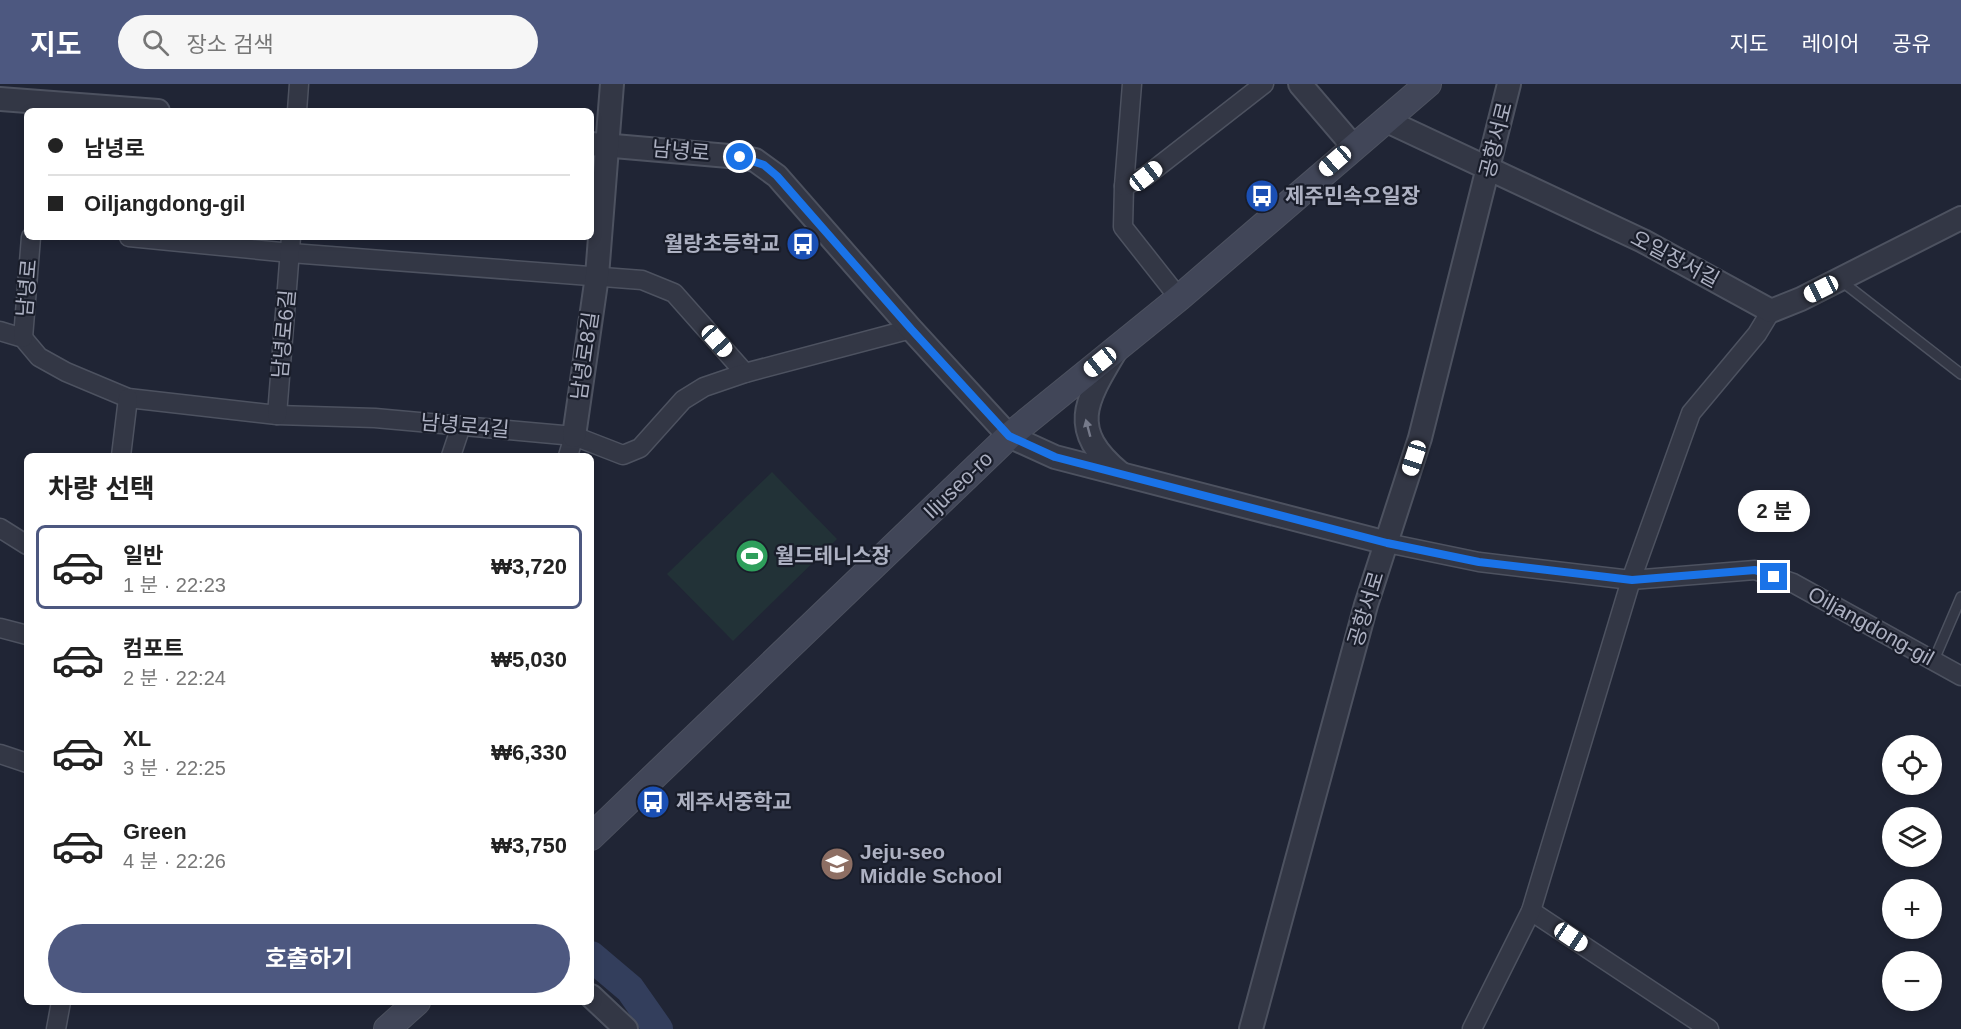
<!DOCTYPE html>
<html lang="ko">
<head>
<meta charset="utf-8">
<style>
  body { margin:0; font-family:Helvetica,"Noto Sans KR",sans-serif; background:#f6f6f6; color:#222; height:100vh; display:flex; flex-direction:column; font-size:22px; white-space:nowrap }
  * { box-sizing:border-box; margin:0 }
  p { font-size:20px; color:#767676 }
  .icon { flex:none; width:33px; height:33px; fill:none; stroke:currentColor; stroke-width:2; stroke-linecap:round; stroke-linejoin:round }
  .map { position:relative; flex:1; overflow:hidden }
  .drawer { position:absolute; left:24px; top:369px; width:570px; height:552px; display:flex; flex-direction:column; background:#fff; border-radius:9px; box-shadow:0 3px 9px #0003 }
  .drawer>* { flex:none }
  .guide { position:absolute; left:24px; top:24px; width:570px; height:132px; border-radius:9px; box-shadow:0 3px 9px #0003; display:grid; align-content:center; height:132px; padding:0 24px; background:#fff }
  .buttons { position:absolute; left:1882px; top:651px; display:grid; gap:12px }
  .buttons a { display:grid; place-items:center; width:60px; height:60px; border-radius:50%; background:#fff; box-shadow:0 3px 9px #0003; font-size:30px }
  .end { position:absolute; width:27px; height:27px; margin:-14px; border:8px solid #1a73e8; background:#fff; box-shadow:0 0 0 3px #fff }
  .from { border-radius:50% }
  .bubble { position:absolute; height:42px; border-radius:21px; background:#fff; box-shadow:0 3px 9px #0003; font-size:20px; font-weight:700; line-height:42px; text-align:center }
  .car { position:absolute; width:18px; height:36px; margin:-18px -9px; border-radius:8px; box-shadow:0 0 4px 2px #0007; background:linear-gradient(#fff 24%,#345 0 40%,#fff 0 76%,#345 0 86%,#fff 0) }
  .guide b { display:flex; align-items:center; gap:21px; height:57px; font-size:22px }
  .guide b+b { border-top:2px solid #e0e0e0 }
  .guide i { width:15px; height:15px; background:#222 }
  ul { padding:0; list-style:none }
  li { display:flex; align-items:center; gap:18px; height:84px; margin:0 12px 9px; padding:0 12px; border:3px solid transparent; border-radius:9px }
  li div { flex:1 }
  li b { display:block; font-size:22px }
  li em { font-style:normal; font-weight:700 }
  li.current { border-color:#4d5880 }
  li>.icon { width:54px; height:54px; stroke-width:1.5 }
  h2 { padding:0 24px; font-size:27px; line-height:72px }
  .primary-button { display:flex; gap:12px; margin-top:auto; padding:12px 24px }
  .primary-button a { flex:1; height:69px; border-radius:36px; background:#4d5880; color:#fff; font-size:24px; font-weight:700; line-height:69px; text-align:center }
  header { display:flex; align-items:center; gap:36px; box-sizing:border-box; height:84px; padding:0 30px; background:#4d5880; color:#fff }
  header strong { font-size:28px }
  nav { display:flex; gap:33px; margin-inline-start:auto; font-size:21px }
  .search { width:420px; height:54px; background:#f6f6f6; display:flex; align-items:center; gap:15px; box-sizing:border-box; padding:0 21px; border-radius:33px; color:#767676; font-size:22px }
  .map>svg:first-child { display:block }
  .green { fill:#223237 }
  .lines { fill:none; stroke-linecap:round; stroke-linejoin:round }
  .river { stroke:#333e5c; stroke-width:30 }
  .service-casing { stroke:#4d5260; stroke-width:12 }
  .minor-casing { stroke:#4d5260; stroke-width:21 }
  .tertiary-casing { stroke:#4d5260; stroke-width:26 }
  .secondary-casing { stroke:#4d5260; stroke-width:28 }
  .service { stroke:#333745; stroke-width:9 }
  .minor { stroke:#333745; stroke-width:18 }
  .tertiary { stroke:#333745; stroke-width:22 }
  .secondary { stroke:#414658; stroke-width:26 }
  .oneway { fill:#767a8a }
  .route { stroke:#1a73e8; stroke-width:8 }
  .labels { text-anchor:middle; stroke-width:4.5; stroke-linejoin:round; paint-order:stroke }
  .street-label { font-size:21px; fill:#adb1c2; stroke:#191d2a }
  .poi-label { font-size:21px; font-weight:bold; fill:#adb1c2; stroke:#191d2a; text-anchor:start }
</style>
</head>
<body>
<header>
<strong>지도</strong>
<div class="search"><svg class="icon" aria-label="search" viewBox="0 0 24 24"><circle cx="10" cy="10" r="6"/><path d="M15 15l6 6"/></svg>장소 검색</div>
<nav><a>지도</a><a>레이어</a><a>공유</a></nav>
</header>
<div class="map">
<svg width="1961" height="945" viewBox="0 0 1961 945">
  <rect width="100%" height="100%" fill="#202535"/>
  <polygon class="green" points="772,388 837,455 733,557 667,490"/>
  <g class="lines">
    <polyline class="river" points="591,872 630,905 658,945"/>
    <defs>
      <g id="service">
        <polyline points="1840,196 1961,290"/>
        <polyline points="1934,576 1961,513"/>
      </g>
      <g id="minor">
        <polyline points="1132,0 1124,102 1123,143 1179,214"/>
        <polyline points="297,27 299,0"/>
        <polyline points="1124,102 1146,92 1264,0"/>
        <polyline points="129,153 291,169 642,196 674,209 745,289"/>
        <polyline points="0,247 23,254 39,273 66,288 128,314 277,331 375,334 574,352 623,371 640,364 683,316 704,303 745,289 911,245"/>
        <polyline points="23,254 31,153"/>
        <polyline points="277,331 291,153"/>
        <polyline points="121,372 128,314"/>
        <polyline points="451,372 461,342"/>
        <polyline points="568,372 574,352"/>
        <polyline points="0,444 27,461"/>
        <polyline points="1387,459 1479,478 1631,496 1755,486 1793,499 1961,592"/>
        <polyline points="0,544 27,551"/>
        <polyline points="0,670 27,679"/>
        <polyline points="1531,827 1709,945"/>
        <polyline points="56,945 61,918"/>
        <polyline points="1472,945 1531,827 1631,496 1691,329 1757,250 1771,227"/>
      </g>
      <g id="tertiary">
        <polyline points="1300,0 1353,62"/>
        <polyline points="0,15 158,27"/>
        <polyline points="1385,36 1643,157 1771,227 1801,215 1961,134"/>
        <polyline points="591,60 740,73 755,76 777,92 911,245 1009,352 1055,373 1387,459"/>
        <path d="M1115,268C1085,318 1068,346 1120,389"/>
        <polyline points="574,352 597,192 612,0"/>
        <polyline points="591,912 626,945"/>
        <polyline points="1251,945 1366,521 1420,354 1509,0"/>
      </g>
      <g id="secondary">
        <polyline points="591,753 1009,352 1179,214 1428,0"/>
        <polyline points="387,945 417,918"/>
      </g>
    </defs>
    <use href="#service" class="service-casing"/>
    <use href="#minor" class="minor-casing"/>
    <use href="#tertiary" class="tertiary-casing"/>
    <use href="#secondary" class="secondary-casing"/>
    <use href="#service" class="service"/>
    <use href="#minor" class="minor"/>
    <use href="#tertiary" class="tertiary"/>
    <use href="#secondary" class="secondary"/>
  </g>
  <defs><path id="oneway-solid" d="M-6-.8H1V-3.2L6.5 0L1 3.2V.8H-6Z" transform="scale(1.5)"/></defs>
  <use class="oneway" href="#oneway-solid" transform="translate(1088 344) rotate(-105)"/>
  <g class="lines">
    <polyline class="route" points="740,73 764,81 777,92 911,245 1009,352 1055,373 1387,459 1479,478 1632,496 1755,486 1774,493"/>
  </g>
  <defs>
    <symbol id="bus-disc" viewBox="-11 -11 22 22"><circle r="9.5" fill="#1a4fb4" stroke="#191d2a"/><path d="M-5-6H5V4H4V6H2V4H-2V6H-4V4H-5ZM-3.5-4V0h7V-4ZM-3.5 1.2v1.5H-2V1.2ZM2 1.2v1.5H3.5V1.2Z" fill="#fff"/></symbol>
    <symbol id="stadium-disc" viewBox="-11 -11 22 22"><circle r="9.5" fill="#2e9e5b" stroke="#191d2a"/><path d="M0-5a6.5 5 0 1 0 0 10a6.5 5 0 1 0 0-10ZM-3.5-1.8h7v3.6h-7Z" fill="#fff"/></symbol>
    <symbol id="school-disc" viewBox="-11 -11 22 22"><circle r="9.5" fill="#8d6e63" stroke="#191d2a"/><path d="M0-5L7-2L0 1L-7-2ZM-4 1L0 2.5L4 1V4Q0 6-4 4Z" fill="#fff"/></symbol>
  </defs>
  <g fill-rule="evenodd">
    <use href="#bus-disc" x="1243" y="93" width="38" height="38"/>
    <use href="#bus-disc" x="784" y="141" width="38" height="38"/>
    <use href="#stadium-disc" x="733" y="453" width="38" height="38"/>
    <use href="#bus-disc" x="634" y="699" width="38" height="38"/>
    <use href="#school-disc" x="818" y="761" width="38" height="38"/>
  </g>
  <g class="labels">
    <g class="street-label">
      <text transform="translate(1496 56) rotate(-76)" y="7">공항서로</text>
      <text transform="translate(681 67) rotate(5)" y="7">남녕로</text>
      <text transform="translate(1675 175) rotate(28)" y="7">오일장서길</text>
      <text transform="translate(27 204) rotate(-85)" y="7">남녕로</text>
      <text transform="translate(284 250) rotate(-85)" y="7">남녕로6길</text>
      <text transform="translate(585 272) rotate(-82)" y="7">남녕로8길</text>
      <text transform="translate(465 342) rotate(5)" y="7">남녕로4길</text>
      <text transform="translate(958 401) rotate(-44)" y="7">Iljuseo-ro</text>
      <text transform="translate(1366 525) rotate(-73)" y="7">공항서로</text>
      <text transform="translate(1871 542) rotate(29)" y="7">Oiljangdong-gil</text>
    </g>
    <g class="poi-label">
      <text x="1285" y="119">제주민속오일장</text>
      <text x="780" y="167" text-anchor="end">월랑초등학교</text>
      <text x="775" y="479">월드테니스장</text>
      <text x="676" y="725">제주서중학교</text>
      <text x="860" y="775">Jeju-seo<tspan x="860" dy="24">Middle School</tspan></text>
    </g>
  </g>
</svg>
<div class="buttons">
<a><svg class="icon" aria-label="locate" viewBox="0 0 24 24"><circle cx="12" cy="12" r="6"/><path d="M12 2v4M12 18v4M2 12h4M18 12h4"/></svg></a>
<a><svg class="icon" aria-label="layers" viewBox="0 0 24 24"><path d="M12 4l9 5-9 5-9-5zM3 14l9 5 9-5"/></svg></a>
<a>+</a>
<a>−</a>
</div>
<i class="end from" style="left:740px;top:73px"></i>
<i class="end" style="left:1774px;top:493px"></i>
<div class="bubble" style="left:1738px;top:406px;width:72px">2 분</div>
<i class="car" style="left:1335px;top:77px;rotate:229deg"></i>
<i class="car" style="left:1146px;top:92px;rotate:52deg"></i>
<i class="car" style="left:1821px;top:205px;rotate:243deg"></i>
<i class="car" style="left:717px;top:257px;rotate:138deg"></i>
<i class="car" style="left:1100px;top:278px;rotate:231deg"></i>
<i class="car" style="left:1414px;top:374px;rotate:198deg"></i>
<i class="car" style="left:1571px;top:853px;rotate:124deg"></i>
<div class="guide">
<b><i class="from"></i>남녕로</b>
<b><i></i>Oiljangdong-gil</b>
</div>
<section class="drawer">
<h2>차량 선택</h2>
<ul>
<li class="current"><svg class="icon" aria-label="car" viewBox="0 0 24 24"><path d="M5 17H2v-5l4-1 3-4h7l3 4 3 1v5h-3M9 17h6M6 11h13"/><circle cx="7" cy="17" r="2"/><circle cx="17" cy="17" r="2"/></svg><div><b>일반</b><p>1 분 · 22:23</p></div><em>₩3,720</em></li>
<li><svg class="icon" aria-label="car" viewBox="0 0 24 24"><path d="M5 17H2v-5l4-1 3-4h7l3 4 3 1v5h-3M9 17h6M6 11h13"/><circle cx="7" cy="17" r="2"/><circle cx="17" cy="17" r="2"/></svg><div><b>컴포트</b><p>2 분 · 22:24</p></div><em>₩5,030</em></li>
<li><svg class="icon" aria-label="car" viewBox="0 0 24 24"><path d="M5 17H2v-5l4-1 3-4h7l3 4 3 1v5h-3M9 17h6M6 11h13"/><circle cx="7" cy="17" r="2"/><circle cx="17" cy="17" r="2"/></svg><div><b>XL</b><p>3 분 · 22:25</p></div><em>₩6,330</em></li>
<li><svg class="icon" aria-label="car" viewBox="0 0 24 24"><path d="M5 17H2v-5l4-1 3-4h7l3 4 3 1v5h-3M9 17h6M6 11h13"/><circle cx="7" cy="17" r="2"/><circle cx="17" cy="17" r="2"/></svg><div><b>Green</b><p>4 분 · 22:26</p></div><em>₩3,750</em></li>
</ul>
<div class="primary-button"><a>호출하기</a></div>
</section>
</div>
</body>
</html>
